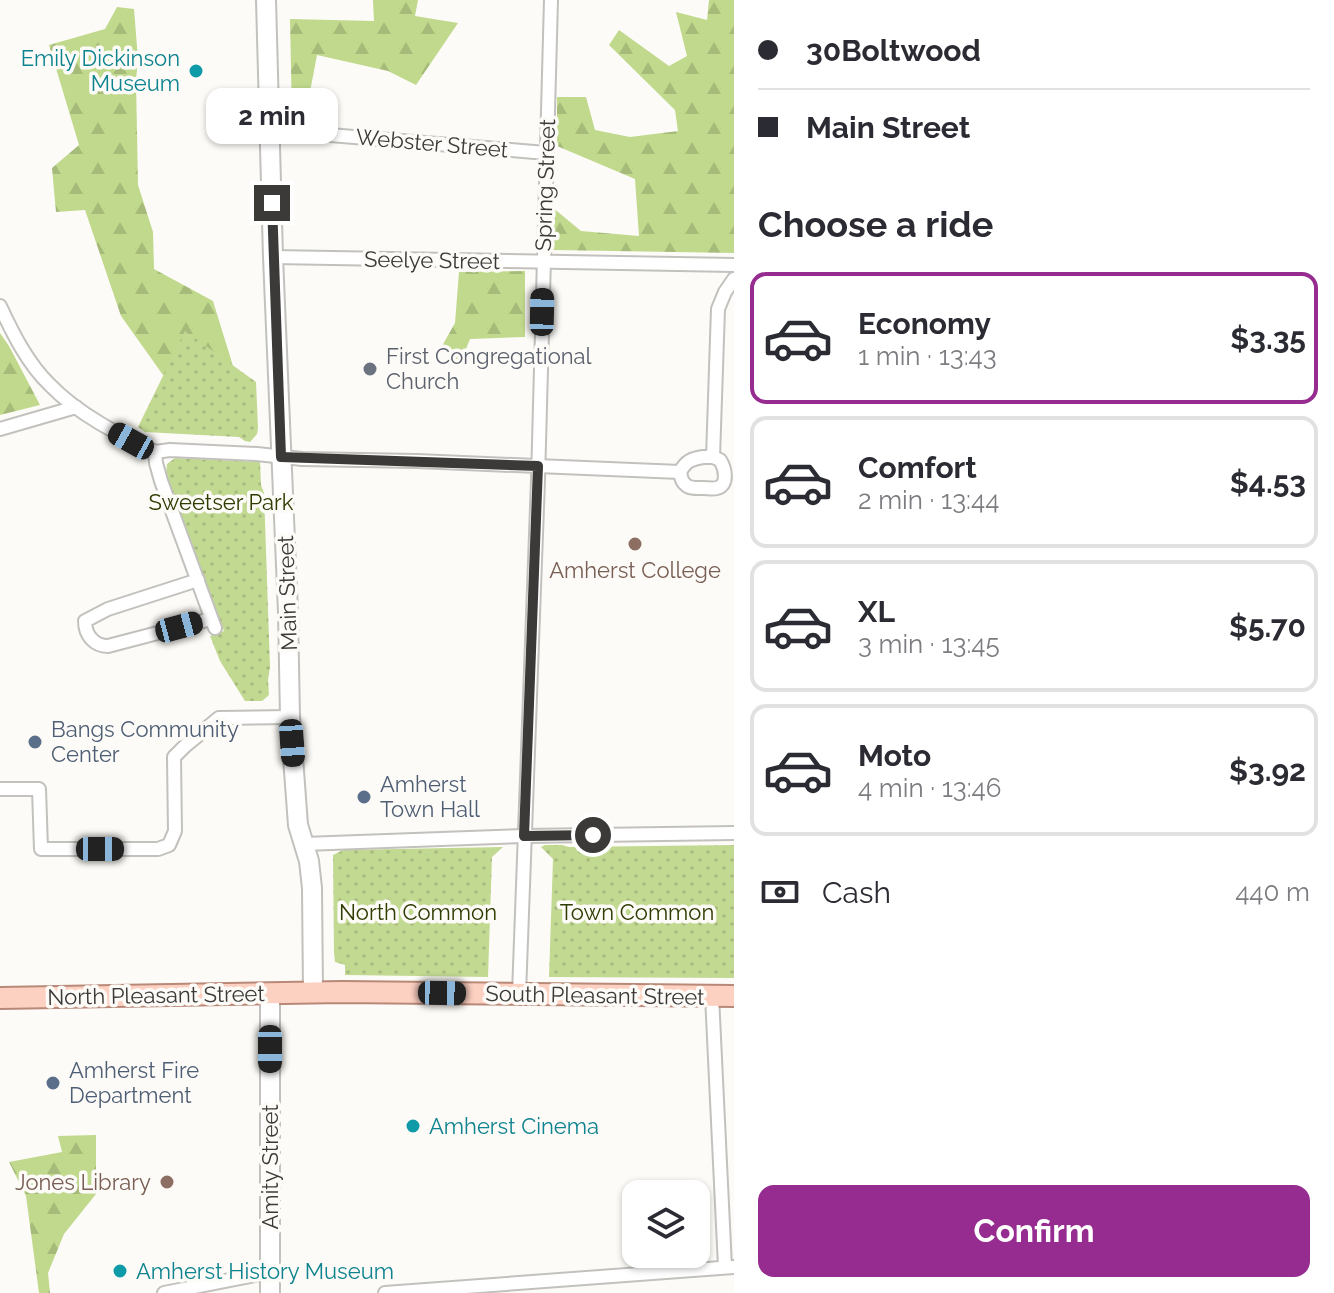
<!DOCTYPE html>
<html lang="en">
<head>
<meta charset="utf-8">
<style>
  body { margin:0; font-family:Raleway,sans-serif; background:#f7f7f7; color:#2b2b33; height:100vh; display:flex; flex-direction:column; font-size:30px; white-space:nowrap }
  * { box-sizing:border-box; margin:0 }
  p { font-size:26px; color:#7c7c81 }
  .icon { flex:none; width:44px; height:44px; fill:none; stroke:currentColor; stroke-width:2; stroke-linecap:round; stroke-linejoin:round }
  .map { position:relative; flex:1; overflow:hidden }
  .drawer { display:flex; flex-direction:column; background:#fff; width:600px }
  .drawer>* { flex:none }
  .hud { display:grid; align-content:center; height:176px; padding:0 24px; background:#fff }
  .controls { position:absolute; left:622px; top:1180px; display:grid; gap:16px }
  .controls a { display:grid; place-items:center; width:88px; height:88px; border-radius:16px; background:#fff; box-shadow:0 2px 6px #0004; font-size:40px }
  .end { position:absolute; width:36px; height:36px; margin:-18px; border:10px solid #3b3a39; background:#fff; box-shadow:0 0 0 4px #fff }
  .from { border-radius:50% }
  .bubble { position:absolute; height:56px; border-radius:16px; background:#fff; box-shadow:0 2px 6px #0004; font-size:26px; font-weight:700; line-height:56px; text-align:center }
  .car { position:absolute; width:24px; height:48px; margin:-24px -12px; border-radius:10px; box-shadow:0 0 6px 2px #0007; background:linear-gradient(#222 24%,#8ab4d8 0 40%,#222 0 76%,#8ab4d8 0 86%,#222 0) }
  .hud b { display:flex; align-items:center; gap:28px; height:76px; font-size:30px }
  .hud b+b { border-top:2px solid #e1e1e2 }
  .hud i { width:20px; height:20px; background:#2b2b33 }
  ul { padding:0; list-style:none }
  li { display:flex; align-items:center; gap:24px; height:132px; margin:0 16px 12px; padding:0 8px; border:4px solid #e1e1e2; border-radius:16px }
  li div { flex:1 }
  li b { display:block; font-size:30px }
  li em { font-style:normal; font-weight:700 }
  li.current { border-color:#962c90 }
  li>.icon { width:72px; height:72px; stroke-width:1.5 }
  h2 { padding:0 24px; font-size:36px; line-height:96px }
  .pay { display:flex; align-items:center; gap:20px; height:88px; padding:0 24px; font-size:30px }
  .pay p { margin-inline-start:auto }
  .primary-button { display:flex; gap:16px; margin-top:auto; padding:16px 24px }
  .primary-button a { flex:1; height:92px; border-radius:16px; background:#962c90; color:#fff; font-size:32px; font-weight:700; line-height:92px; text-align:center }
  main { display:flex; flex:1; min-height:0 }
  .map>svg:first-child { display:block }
  .forest { fill:url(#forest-firs) }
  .park { fill:url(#park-dots) }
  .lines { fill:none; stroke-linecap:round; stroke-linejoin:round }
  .minor-casing { stroke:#c2c1bd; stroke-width:16 }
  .secondary-casing { stroke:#c2c1bd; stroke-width:22 }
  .primary-casing { stroke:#b88878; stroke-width:24 }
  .minor { stroke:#fff; stroke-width:12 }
  .secondary { stroke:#fff; stroke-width:18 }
  .primary { stroke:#fdd1c2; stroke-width:20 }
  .route { stroke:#3b3a39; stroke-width:10 }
  .culture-dot { fill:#0f9aa8; stroke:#fdfbf7; stroke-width:3 }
  .worship-dot { fill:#6b7280; stroke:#fdfbf7; stroke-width:3 }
  .education-dot { fill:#8d6e63; stroke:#fdfbf7; stroke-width:3 }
  .service-dot { fill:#5c6f8a; stroke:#fdfbf7; stroke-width:3 }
  .labels { text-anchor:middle; stroke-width:7; stroke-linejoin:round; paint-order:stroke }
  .culture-label { font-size:22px; fill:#0d838f; stroke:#fdfbf7; text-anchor:start }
  .street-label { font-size:22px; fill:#3b3a39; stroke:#fdfbf7 }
  .worship-label { font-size:22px; fill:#5b616d; stroke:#fdfbf7; text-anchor:start }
  .park-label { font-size:22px; fill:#2e3c02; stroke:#fdfbf7 }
  .education-label { font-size:22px; fill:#785e54; stroke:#fdfbf7 }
  .service-label { font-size:22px; fill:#4e5e75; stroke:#fdfbf7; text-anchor:start }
</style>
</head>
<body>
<main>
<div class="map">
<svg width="734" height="1293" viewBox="0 0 734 1293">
  <defs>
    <pattern id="forest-firs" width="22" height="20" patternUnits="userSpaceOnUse" patternTransform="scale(2)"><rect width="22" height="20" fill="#c0d98c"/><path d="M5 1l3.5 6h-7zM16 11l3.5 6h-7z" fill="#a6bb7a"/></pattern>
    <pattern id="park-dots" width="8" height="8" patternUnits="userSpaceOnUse" patternTransform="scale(2)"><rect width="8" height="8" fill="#c2d992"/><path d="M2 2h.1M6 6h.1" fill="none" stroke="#a8bb7f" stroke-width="1.8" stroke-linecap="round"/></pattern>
  </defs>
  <rect width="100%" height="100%" fill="#fdfbf7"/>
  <g class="forest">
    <polygon points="373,0 418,0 415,16 458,23 416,85 388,71 317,55 305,118 292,117 290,19 374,21"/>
    <polygon points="709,0 734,0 734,253 553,250 552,207 581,231 639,236 635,179 557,146 557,97 586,97 595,130 630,137 678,131 675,110 609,45 619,30 669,66 687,56 676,12 707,20"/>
    <polygon points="117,7 134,9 138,59 136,80 138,185 153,232 154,269 213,301 237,379 163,375 121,316 85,210 56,212 52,168 79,145 49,45 105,29"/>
    <polygon points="525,271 525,337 470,339 460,364 442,346 455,323 459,272"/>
    <polygon points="0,333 9,346 40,405 0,415"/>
    <polygon points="96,1135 96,1194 64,1234 48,1273 50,1293 39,1293 26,1196 9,1162 62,1152 58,1136"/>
  </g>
  <g class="park">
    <polygon points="185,331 256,382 258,428 257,434 250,442 245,441 239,437 145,432 138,427"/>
    <polygon points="175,458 260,462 261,485 264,493 270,667 268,680 269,695 262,701 245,701 220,661 210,636 224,631 166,474 167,464"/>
    <polygon points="545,845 562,845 569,847 734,845 734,978 549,977 553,859 541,847"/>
    <polygon points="503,847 492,857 488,977 345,975 345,965 335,962 334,953 333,855 343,850"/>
  </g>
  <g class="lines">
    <defs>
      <g id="minor">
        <polyline points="270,130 546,153"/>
        <polyline points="273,257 734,265"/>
        <path d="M0,306C13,334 28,364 50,385C79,415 118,434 155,452L156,463L161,481L215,628"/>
        <polyline points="0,429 76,407"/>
        <polyline points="155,452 170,450 257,454 302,459 417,461 680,472"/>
        <path d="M703,457H713L720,460C725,468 729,485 717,488C712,489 708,488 703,488C697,488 689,489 685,484C681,481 681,476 680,472C686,461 691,459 703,457Z"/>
        <polyline points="713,457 718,309 725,292 734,279"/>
        <path d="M198,580L108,609L85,621C85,635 94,646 108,646L211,619"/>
        <polyline points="0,789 39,789 41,849 158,849 169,845 175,831 174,757 185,746 219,718 290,717"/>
        <polyline points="304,844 524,836 734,833"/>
        <polyline points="519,994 538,480 551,0"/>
        <polyline points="712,996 725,1267"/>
        <polyline points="164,1293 270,1272"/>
        <polyline points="385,1293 734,1267"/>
      </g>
      <g id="secondary">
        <polyline points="266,0 273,257 288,612 290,717 298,825 309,861 312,888 313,992"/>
        <polyline points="270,993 270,1293"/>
      </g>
      <polyline id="primary" points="0,998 342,992 734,996"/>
    </defs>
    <use href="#minor" class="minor-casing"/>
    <use href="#secondary" class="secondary-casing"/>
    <use href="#primary" class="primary-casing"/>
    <use href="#minor" class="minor"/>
    <use href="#secondary" class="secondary"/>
    <use href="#primary" class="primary"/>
  </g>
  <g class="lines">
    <polyline class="route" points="272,203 281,457 538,466 524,836 593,835"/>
  </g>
  <g class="culture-dot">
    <circle cx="196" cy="71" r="8"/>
    <circle cx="413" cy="1126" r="8"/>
    <circle cx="120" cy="1271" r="8"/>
  </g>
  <circle class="worship-dot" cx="370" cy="369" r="8"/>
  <g class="education-dot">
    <circle cx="635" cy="544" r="8"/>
    <circle cx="167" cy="1182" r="8"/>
  </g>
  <g class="service-dot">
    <circle cx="35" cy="742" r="8"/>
    <circle cx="364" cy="797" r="8"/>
    <circle cx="53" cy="1083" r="8"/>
  </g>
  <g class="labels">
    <g class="culture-label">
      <text x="180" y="66" text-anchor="end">Emily Dickinson<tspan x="180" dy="25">Museum</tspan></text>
      <text x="429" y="1134">Amherst Cinema</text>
      <text x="136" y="1279">Amherst History Museum</text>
    </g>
    <g class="street-label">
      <text transform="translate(432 143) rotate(5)" y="8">Webster Street</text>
      <text transform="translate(545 185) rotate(-88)" y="8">Spring Street</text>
      <text transform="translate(432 260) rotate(1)" y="8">Seelye Street</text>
      <text transform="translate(287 593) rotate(-92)" y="8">Main Street</text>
      <text transform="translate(156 995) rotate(-1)" y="8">North Pleasant Street</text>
      <text transform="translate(595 995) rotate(1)" y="8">South Pleasant Street</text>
      <text transform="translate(270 1167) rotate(-90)" y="8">Amity Street</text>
    </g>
    <g class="worship-label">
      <text x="386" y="364">First Congregational<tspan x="386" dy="25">Church</tspan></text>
    </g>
    <g class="park-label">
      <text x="221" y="510">Sweetser Park</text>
      <text x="418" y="920">North Common</text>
      <text x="637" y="920">Town Common</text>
    </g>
    <g class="education-label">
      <text x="635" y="578">Amherst College</text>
      <text x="151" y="1190" text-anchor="end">Jones Library</text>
    </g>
    <g class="service-label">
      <text x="51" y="737">Bangs Community<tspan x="51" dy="25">Center</tspan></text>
      <text x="380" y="792">Amherst<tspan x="380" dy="25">Town Hall</tspan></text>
      <text x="69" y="1078">Amherst Fire<tspan x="69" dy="25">Department</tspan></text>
    </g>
  </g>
</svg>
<div class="controls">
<a><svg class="icon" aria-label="layers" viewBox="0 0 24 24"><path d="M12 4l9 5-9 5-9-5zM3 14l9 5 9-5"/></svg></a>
</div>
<i class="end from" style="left:593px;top:835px"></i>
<i class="end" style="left:272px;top:203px"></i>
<div class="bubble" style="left:206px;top:88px;width:132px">2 min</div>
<i class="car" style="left:542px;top:312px;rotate:1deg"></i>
<i class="car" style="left:131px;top:441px;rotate:299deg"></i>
<i class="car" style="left:179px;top:627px;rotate:75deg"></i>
<i class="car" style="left:292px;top:743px;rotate:176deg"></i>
<i class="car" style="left:100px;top:849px;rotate:90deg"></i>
<i class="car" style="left:442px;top:993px;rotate:91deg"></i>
<i class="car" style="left:270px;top:1049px;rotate:180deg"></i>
</div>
<section class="drawer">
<div class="hud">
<b><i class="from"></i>30Boltwood</b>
<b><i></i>Main Street</b>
</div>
<h2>Choose a ride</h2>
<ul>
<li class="current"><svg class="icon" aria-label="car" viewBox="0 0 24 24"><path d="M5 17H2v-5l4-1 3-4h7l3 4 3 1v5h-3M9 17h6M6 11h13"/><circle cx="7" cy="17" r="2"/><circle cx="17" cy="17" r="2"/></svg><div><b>Economy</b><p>1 min · 13:43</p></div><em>$3.35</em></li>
<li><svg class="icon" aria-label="car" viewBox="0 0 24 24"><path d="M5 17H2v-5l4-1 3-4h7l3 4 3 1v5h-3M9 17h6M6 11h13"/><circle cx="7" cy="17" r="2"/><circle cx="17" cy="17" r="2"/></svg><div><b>Comfort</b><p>2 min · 13:44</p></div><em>$4.53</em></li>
<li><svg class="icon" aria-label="car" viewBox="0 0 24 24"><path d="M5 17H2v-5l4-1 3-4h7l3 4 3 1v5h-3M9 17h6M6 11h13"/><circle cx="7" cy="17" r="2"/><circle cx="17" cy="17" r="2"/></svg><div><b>XL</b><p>3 min · 13:45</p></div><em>$5.70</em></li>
<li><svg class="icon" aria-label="car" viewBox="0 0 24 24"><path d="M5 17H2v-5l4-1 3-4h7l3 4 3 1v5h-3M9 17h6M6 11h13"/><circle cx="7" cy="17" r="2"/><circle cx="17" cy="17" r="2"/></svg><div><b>Moto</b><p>4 min · 13:46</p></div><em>$3.92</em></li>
</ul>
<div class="pay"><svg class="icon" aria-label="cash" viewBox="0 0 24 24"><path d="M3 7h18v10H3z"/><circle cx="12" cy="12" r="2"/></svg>Cash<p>440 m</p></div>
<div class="primary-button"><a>Confirm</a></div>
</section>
</main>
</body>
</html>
